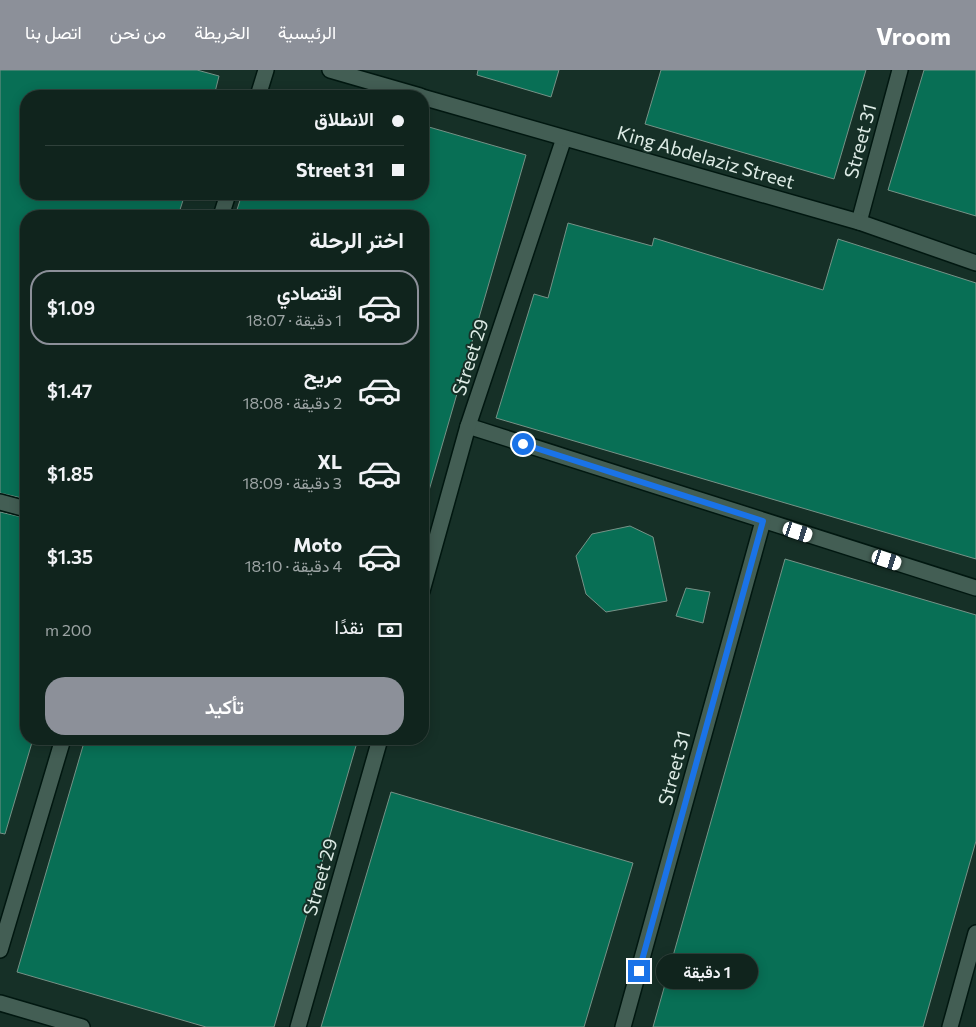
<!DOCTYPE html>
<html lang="ar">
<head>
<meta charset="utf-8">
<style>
  body { margin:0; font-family:Commissioner,Vazirmatn,sans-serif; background:#1e302a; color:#f1f3f6; direction:rtl; height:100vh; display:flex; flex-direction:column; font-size:19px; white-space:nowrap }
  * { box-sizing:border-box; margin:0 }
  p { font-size:16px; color:#9ca4a4 }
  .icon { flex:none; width:28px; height:28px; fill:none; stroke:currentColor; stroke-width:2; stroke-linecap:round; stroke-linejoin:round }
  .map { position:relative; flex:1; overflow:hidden; direction:ltr }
  .sheet { position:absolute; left:20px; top:140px; width:409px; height:535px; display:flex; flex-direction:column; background:#10241d; border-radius:20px; box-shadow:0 2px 12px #0003,0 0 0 1px #30413b; direction:rtl }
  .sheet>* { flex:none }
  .banner { position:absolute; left:20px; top:20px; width:409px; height:110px; border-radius:20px; box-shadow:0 2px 12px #0003,0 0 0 1px #30413b; direction:rtl; display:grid; align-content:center; height:110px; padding:0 25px; background:#10241d }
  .end { position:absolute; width:22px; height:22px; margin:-11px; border:6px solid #1a73e8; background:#fff; box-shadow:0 0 0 2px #fff }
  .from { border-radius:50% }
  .bubble { position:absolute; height:35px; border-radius:18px; background:#10241d; box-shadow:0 2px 12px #0003,0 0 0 1px #30413b; font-size:16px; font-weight:600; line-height:35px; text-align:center; direction:rtl }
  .car { position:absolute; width:15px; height:30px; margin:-15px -8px; border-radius:6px; box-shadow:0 0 4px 1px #0007; background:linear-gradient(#fff 24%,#345 0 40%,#fff 0 76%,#345 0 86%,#fff 0) }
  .banner b { display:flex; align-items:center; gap:18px; height:48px; font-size:19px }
  .banner b+b { border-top:1px solid #30413b }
  .banner i { width:12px; height:12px; background:#f1f3f6 }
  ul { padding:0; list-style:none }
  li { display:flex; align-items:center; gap:15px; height:75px; margin:0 10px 8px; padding:0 15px; border:2px solid transparent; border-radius:20px }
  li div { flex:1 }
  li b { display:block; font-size:19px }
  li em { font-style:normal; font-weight:600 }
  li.on { border-color:#8c9099 }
  li>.icon { width:45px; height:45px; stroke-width:1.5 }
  h2 { padding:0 25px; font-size:22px; line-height:60px }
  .pay { display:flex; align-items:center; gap:12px; height:55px; padding:0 25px; font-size:19px }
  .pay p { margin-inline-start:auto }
  .button { display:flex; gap:10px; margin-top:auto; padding:10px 25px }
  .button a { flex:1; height:58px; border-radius:20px; background:#8c9099; color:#fff; font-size:20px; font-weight:600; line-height:58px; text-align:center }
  header { display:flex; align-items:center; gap:30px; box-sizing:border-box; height:70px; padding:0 25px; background:#8c9099; color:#fff }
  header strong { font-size:24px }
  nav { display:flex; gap:28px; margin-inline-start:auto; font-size:18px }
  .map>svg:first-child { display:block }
  .building { fill:#086f55; stroke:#769287 }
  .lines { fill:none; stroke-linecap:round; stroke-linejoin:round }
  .street-casing { stroke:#011710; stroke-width:18 }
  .secondary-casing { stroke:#011710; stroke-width:18 }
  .street { stroke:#435e54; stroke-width:15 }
  .secondary { stroke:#435e54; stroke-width:15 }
  .route { stroke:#1a73e8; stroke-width:6 }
  .labels { text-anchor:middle; stroke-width:4; stroke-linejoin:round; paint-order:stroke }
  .street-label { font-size:19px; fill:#deece6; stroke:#163027 }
</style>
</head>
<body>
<header>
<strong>Vroom</strong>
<nav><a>الرئيسية</a><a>الخريطة</a><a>من نحن</a><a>اتصل بنا</a></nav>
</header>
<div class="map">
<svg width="976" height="957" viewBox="0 0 976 957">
  <rect width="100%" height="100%" fill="#163027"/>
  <g class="building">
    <polygon points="0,0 197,0 219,6 214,26 26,26 26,124 185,124 178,146 26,146 26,429 0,423"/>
    <polygon points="478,0 559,0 551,27 477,5"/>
    <polygon points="661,0 866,0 834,109 645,54"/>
    <polygon points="924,0 976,0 976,146 888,120"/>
    <polygon points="422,55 526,85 428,424 422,423 422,146 235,146 242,124 422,124"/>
    <polygon points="568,153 652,176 654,168 823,220 838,169 976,213 976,489 496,348 534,224 548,228"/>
    <polygon points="0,442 26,448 26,669 33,669 5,764 0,763"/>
    <polygon points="630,456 653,467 667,531 606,542 586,524 576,486 592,464"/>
    <polygon points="785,489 976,545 976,771 923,957 653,957"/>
    <polygon points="686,518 710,522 703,553 676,546"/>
    <polygon points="85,669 358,669 274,957 206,957 17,902"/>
    <polygon points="391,722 633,793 584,957 321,957"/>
  </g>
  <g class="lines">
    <defs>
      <g id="street">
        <polyline points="258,26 266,0"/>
        <polyline points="221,146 228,124"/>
        <polyline points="859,152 900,0"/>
        <polyline points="468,356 976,518"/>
        <polyline points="0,432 26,439"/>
        <polyline points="422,521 468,356 564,68"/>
        <polyline points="0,880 63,669"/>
        <polyline points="0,933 82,957"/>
        <polyline points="298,957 380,669"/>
        <polyline points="623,957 763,451"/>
        <polyline points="950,957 976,863"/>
      </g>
      <g id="secondary">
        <polyline points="330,0 420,26"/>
        <polyline points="422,27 859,152 976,193"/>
      </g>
    </defs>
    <use href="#street" class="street-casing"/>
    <use href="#secondary" class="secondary-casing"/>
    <use href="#street" class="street"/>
    <use href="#secondary" class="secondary"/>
  </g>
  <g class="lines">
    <polyline class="route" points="523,374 763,451 639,901"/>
  </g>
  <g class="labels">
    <g class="street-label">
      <text transform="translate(860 71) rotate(-75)" y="7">Street 31</text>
      <text transform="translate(706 87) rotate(16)" y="7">King Abdelaziz Street</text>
      <text transform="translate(470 287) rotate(-72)" y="7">Street 29</text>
      <text transform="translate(674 698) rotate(-75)" y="7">Street 31</text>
      <text transform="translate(320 807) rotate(-74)" y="7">Street 29</text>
    </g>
  </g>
</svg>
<i class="end from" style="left:523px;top:374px"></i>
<i class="end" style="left:639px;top:901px"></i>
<div class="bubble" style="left:656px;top:884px;width:102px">1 دقيقة</div>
<i class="car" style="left:798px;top:462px;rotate:108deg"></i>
<i class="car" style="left:887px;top:490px;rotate:108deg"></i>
<div class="banner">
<b><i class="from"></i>الانطلاق</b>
<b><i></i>Street 31</b>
</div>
<section class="sheet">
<h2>اختر الرحلة</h2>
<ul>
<li class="on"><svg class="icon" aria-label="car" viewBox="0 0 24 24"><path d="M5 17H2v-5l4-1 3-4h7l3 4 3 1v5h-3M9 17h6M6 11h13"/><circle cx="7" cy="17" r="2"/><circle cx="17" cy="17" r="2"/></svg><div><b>اقتصادي</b><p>1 دقيقة · 18:07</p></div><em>$1.09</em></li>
<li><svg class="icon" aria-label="car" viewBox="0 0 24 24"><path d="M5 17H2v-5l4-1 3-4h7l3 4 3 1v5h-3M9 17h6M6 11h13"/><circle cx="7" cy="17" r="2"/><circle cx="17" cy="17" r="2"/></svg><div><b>مريح</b><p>2 دقيقة · 18:08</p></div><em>$1.47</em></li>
<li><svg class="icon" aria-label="car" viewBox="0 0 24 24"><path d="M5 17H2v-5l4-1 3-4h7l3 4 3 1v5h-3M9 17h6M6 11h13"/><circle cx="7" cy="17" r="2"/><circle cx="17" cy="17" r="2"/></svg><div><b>XL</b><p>3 دقيقة · 18:09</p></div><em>$1.85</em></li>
<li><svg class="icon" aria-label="car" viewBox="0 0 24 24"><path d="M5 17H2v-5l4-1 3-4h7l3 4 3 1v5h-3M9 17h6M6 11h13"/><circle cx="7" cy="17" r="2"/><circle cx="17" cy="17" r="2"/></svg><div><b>Moto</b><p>4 دقيقة · 18:10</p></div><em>$1.35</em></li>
</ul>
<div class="pay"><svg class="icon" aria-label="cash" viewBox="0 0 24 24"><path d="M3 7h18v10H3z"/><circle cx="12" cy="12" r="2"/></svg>نقدًا<p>200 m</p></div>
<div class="button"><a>تأكيد</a></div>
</section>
</div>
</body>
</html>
